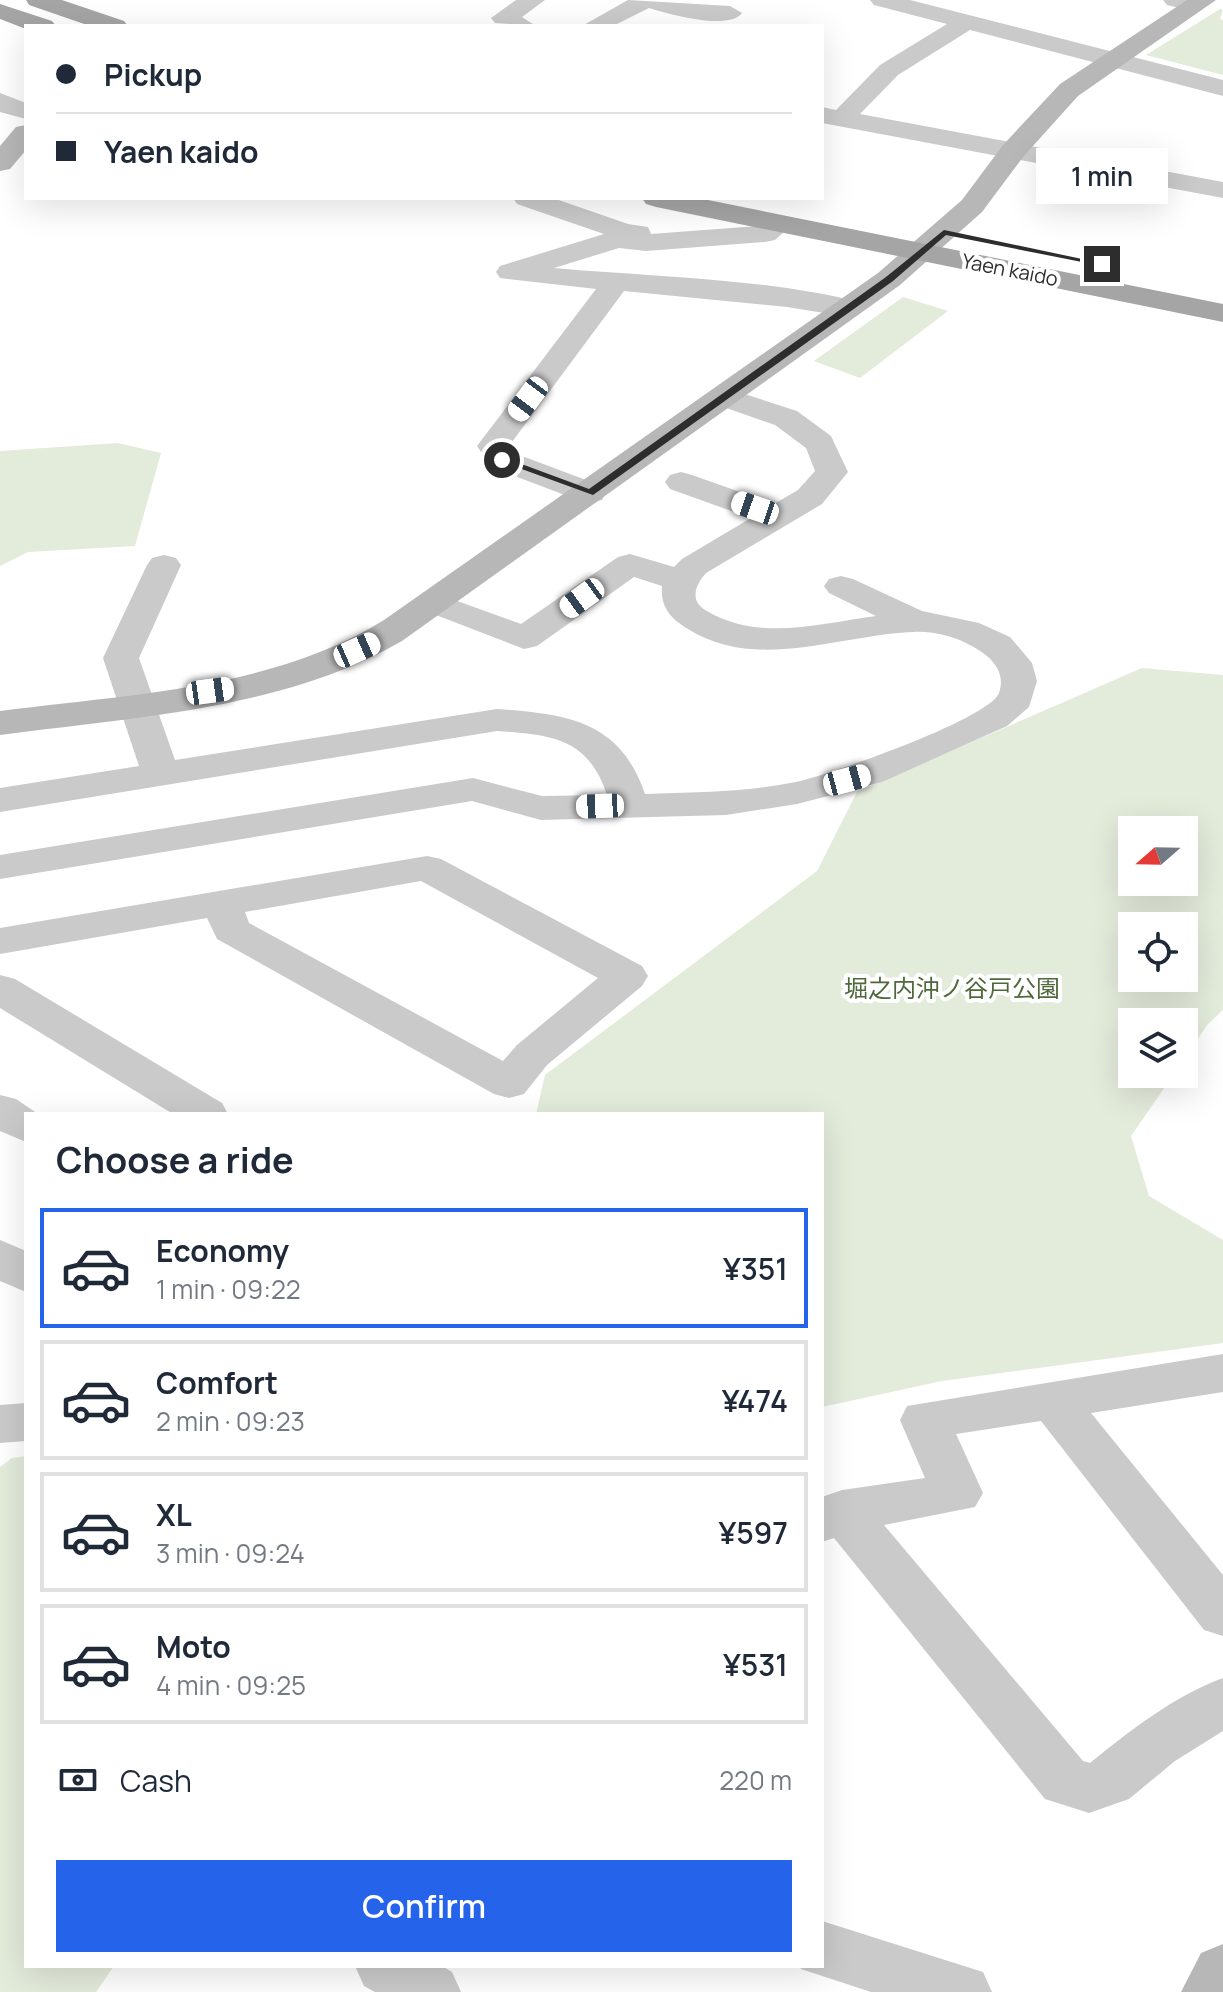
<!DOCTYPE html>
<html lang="en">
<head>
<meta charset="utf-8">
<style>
  body { margin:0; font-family:Manrope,"Noto Sans JP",sans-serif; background:#f2f2f3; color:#1f2937; height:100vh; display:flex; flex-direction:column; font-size:30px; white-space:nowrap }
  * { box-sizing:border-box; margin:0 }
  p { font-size:26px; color:#747a83 }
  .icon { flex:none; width:44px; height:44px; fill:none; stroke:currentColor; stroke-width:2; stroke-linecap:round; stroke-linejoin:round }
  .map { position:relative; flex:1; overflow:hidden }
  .sheet { position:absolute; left:24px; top:1112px; width:800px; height:856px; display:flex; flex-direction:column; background:#fff; border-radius:0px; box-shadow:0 8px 32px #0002 }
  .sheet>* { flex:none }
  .hud { position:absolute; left:24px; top:24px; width:800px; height:176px; border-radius:0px; box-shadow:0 8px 32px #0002; display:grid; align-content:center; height:176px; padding:0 32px; background:#fff }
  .needle { width:52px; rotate:250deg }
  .controls { position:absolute; left:1118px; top:816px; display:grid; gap:16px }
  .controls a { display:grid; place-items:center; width:80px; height:80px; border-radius:0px; background:#fff; box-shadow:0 8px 32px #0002; font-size:40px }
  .end { position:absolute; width:36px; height:36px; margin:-18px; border:10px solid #2d2d2d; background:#fff; box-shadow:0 0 0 4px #fff }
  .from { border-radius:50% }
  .bubble { position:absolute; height:56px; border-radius:0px; background:#fff; box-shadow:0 8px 32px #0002; font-size:26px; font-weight:600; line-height:56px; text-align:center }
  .car { position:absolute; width:24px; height:48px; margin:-24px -12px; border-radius:10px; box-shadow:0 0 6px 2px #0007; background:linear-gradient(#fff 24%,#345 0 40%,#fff 0 76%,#345 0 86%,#fff 0) }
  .hud b { display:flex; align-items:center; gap:28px; height:76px; font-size:30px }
  .hud b+b { border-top:2px solid #e0e1e3 }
  .hud i { width:20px; height:20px; background:#1f2937 }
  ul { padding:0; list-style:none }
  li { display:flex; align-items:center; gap:24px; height:120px; margin:0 16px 12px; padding:0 16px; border:4px solid #e0e1e3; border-radius:0px }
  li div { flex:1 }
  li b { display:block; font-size:30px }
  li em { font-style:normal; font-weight:600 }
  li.on { border-color:#2563eb }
  li>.icon { width:72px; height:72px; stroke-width:1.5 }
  h2 { padding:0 32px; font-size:36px; line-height:96px }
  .pay { display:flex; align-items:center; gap:20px; height:88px; padding:0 32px; font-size:30px }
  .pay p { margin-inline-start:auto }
  .primary-button { display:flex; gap:16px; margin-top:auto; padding:16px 32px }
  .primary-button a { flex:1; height:92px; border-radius:0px; background:#2563eb; color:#fff; font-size:32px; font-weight:600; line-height:92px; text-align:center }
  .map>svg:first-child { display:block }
  .green { fill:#e3ebdb; fill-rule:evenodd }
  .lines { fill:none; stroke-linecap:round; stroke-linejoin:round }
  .street { fill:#cacaca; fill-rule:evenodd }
  .secondary { fill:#b7b7b7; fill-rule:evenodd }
  .primary { fill:#a5a5a5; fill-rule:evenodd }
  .route { fill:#2d2d2d }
  .labels { text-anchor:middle; stroke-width:8; stroke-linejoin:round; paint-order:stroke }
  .far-street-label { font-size:20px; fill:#2d2d2d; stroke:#fff }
  .park-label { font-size:24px; fill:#4f693b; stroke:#fff }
</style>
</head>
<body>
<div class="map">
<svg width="1223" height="1992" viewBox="0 0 1223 1992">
  <rect width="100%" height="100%" fill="#fff"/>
  <g class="green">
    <polygon points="1220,9 1223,10 1220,19 1223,20 1223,75 1146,55"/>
    <polygon points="903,297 948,311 860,378 814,361"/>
    <polygon points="118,443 161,453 135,546 28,552 0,566 0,451"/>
    <path d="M1142,668L1223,675V1010L1208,1024L1184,1059V1022H1132V1074H1174L1131,1136L1149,1196L1223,1240V1343L942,1381L822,1407V1114H536L545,1075L817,871L857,792ZM1132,830H1184V882H1132ZM1132,926H1184V978H1132Z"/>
    <polygon points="26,1456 26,1966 114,1966 96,1992 0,1992 0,1467 12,1458"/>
  </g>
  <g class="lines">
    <g class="street">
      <polygon points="516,0 545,0 522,17 536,26 495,23 491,18"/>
      <path d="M628,0L730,6L742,13C729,31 668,14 649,8L613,26H582Z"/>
      <polygon points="870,0 910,0 1223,80 1223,96 970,30 898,75 860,114 1223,182 1223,198 822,123 822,107 836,110 880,65 947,24 874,5"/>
      <polygon points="1163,0 1204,0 1208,5 1196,12 1167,5"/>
      <polygon points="0,93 26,103 26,119 0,112"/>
      <path d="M513,198H553L628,224L648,227L651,234L758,226L769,218H789L793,224L775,240L765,242L646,251L619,248L554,268C653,277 763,278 859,302L864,308L859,314L849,317L787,307L624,291L509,446L514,453L602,486L606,493L602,500L590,503L578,500L491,467L477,446L596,289L500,278L496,272L500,266L604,234L517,204Z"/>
      <path d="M726,388L797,411L831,436L848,472L822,504L706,573C696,584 689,600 705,610C758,642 817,624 876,616L829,593L824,586L829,579L841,576L853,579L922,611L979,623L1010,637L1032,663L1037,681L1029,707L1007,726L882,782L797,804L726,815L541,820L472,801L0,879V855L473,778L542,796L607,795C588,737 550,735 497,731L0,812V788L139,766L103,658L147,565L152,558L164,555L176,558L181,565L139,658L175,760L497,709C566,714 620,720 645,794C696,792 746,792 796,782C829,775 989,719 999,693C1008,667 984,652 966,643C949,635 931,631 913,632C839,635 756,672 688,629C671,619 660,607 662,586L634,577L537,646L524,649L423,610L418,603L423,596L435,593L521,624L618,557L630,554L674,567L682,559L751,518L670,489L665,482L670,475L681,472L692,475L774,504L798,490L815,471L806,448L775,425L715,404L711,397L715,390Z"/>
      <path d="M427,856L441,859L642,966L648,976L642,986L547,1065L524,1094L509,1098L494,1094L217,939L207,918L0,954V928ZM421,881L598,978L517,1045L503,1061L249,923L245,912Z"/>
      <polygon points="0,975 15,979 222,1103 228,1114 173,1114 0,1008"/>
      <polygon points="0,1095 16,1099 38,1114 26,1114 26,1142 0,1131"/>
      <polygon points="0,1240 26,1251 26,1292 0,1281"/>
      <path d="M1223,1354V1392L1091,1413L1223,1575V1636L1204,1630L1041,1421L956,1434L983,1493L975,1507L884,1525L1083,1761L1090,1763C1131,1730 1174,1696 1223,1678V1731L1175,1761L1129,1799L1089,1813L1045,1799L834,1538L822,1542V1497L842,1490L925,1478L900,1420L907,1406Z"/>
      <polygon points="26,1403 26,1441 0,1443 0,1405"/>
      <polygon points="822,1921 983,1972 992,1992 871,1992 801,1969 800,1966 822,1966"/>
      <polygon points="355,1966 442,1966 452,1972 461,1992 375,1992 364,1986"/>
    </g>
    <g class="secondary">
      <path d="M1187,0H1216L1078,96L1023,157L982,212L900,285L402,641C283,710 134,717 0,735V711C128,694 271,690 384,620L878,273L962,200L1003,145L1060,84Z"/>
      <polygon points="26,125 26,150 10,169 0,171 0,146 16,127"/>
      <polygon points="1223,1944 1223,1992 1181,1992 1201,1953"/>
    </g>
    <g class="primary">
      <polygon points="26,0 62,0 124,21 128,26 90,26 29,5"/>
      <polygon points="0,4 52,21 56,26 26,29 0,19"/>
      <polygon points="642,198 698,198 1223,304 1223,322 656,207 646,204"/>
    </g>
  </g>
  <polygon class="route" points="944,230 1106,264 1102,266 946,235 893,281 593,495 497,460 505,458 589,489 886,277"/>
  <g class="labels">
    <g class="far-street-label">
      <text transform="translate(1010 270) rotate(11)" y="7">Yaen kaido</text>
    </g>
    <g class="park-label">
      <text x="952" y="997">堀之内沖ノ谷戸公園</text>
    </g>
  </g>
</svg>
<div class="controls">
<a><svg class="needle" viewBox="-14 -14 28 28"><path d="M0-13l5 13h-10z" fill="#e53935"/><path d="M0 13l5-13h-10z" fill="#747a83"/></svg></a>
<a><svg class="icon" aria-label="locate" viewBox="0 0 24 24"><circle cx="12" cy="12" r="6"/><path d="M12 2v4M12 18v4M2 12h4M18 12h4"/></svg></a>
<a><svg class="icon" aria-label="layers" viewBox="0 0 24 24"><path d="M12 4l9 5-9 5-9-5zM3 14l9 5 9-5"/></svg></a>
</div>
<i class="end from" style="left:502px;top:460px"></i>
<i class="end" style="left:1102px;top:264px"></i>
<div class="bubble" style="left:1036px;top:148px;width:132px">1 min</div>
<i class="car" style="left:528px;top:399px;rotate:217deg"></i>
<i class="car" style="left:755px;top:508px;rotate:289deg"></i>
<i class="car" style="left:582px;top:598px;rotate:234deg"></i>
<i class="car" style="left:357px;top:650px;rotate:66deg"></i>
<i class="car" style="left:210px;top:691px;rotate:82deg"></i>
<i class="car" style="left:847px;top:780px;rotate:75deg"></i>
<i class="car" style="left:600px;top:806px;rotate:268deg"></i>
<div class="hud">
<b><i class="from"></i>Pickup</b>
<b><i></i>Yaen kaido</b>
</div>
<section class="sheet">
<h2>Choose a ride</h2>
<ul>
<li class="on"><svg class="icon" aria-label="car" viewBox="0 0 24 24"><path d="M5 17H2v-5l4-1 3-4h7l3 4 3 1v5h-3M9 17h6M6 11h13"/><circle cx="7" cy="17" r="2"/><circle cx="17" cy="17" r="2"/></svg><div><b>Economy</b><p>1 min · 09:22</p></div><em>¥351</em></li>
<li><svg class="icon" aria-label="car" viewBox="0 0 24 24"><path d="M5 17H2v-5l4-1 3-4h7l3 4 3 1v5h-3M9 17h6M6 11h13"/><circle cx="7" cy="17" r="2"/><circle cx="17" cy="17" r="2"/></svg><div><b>Comfort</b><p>2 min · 09:23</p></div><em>¥474</em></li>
<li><svg class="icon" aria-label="car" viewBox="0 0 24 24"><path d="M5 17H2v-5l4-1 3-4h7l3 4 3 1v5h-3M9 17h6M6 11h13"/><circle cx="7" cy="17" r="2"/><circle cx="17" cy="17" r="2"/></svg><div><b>XL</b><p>3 min · 09:24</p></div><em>¥597</em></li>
<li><svg class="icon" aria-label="car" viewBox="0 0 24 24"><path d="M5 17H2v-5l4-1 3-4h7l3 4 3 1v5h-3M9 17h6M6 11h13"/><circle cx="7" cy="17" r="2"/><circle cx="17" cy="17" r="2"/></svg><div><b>Moto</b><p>4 min · 09:25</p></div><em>¥531</em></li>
</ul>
<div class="pay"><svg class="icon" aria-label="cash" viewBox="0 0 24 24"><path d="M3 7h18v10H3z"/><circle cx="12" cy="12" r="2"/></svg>Cash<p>220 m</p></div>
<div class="primary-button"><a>Confirm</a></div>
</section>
</div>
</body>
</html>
